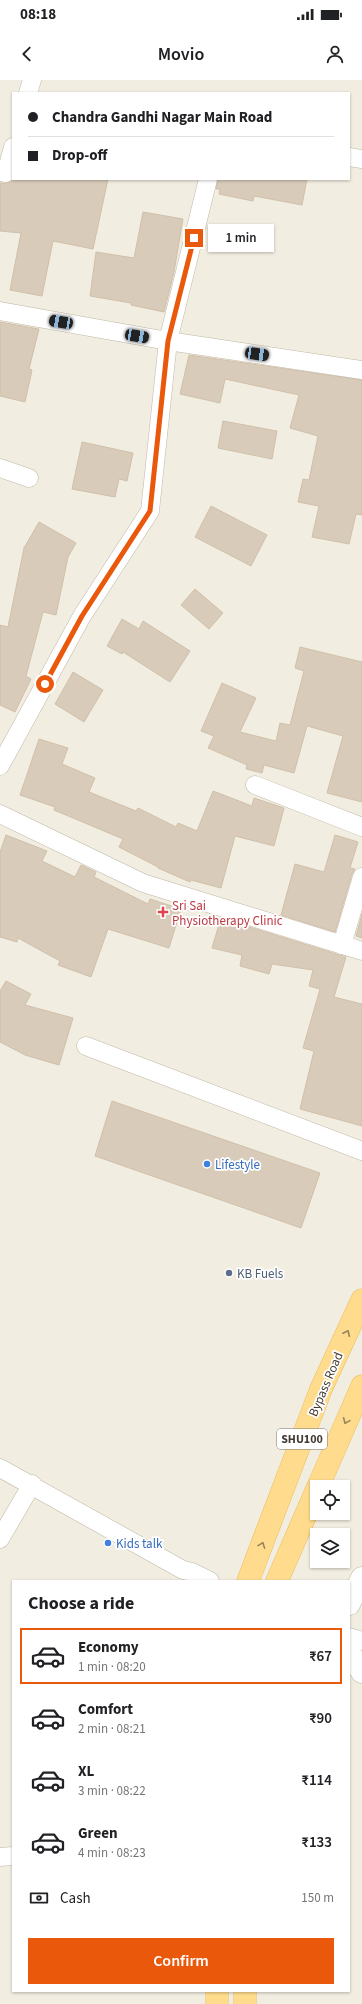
<!DOCTYPE html>
<html lang="en">
<head>
<meta charset="utf-8">
<style>
  body { margin:0; font-family:"Source Sans 3",sans-serif; background:#f6f6f6; color:#202124; height:100vh; display:flex; flex-direction:column; font-size:15px; white-space:nowrap }
  * { box-sizing:border-box; margin:0 }
  p { font-size:13px; color:#757577 }
  .icon { flex:none; width:22px; height:22px; fill:none; stroke:currentColor; stroke-width:2; stroke-linecap:round; stroke-linejoin:round }
  .map { position:relative; flex:1; overflow:hidden }
  .sheet { position:absolute; left:12px; top:1500px; width:338px; height:412px; display:flex; flex-direction:column; background:#fff; border-radius:0px; box-shadow:0 1px 3px #0004 }
  .sheet>* { flex:none }
  .banner { position:absolute; left:12px; top:12px; width:338px; height:88px; border-radius:0px; box-shadow:0 1px 3px #0004; display:grid; align-content:center; height:88px; padding:0 16px; background:#fff }
  .controls { position:absolute; left:310px; top:1400px; display:grid; gap:8px }
  .controls a { display:grid; place-items:center; width:40px; height:40px; border-radius:0px; background:#fff; box-shadow:0 1px 3px #0004; font-size:20px }
  .end { position:absolute; width:18px; height:18px; margin:-9px; border:5px solid #ea580c; background:#fff; box-shadow:0 0 0 2px #fff }
  .from { border-radius:50% }
  .bubble { position:absolute; height:28px; border-radius:0px; background:#fff; box-shadow:0 1px 3px #0004; font-size:13px; font-weight:600; line-height:28px; text-align:center }
  .car { position:absolute; width:12px; height:24px; margin:-12px -6px; border-radius:5px; box-shadow:0 0 3px 1px #0007; background:linear-gradient(#222 24%,#8ab4d8 0 40%,#222 0 76%,#8ab4d8 0 86%,#222 0) }
  .banner b { display:flex; align-items:center; gap:14px; height:38px; font-size:15px }
  .banner b+b { border-top:1px solid #e0e0e0 }
  .banner i { width:10px; height:10px; background:#202124 }
  ul { padding:0; list-style:none }
  li { display:flex; align-items:center; gap:12px; height:56px; margin:0 8px 6px; padding:0 8px; border:2px solid transparent; border-radius:0px }
  li div { flex:1 }
  li b { display:block; font-size:15px }
  li em { font-style:normal; font-weight:600 }
  li.active { border-color:#ea580c }
  li>.icon { width:36px; height:36px; stroke-width:1.5 }
  h2 { padding:0 16px; font-size:18px; line-height:48px }
  .pay { display:flex; align-items:center; gap:10px; height:44px; padding:0 16px; font-size:15px }
  .pay p { margin-inline-start:auto }
  .action { display:flex; gap:8px; margin-top:auto; padding:8px 16px }
  .action a { flex:1; height:46px; border-radius:0px; background:#ea580c; color:#fff; font-size:16px; font-weight:600; line-height:46px; text-align:center }
  .status { display:flex; justify-content:space-between; align-items:center; height:28px; padding:0 20px; background:#fff; direction:ltr }
  .status svg { height:11px; fill:currentColor }
  header { display:flex; justify-content:space-between; align-items:center; height:52px; padding:0 16px; background:#fff; font-size:18px; font-weight:600 }
  .map>svg:first-child { display:block }
  .building { fill:#d8cbb9; stroke:#d0c0a9 }
  .lines { fill:none; stroke-linecap:round; stroke-linejoin:round }
  .minor-casing { stroke:#c1b7a6; stroke-width:19 }
  .tertiary-casing { stroke:#c1b7a6; stroke-width:23 }
  .primary-casing { stroke:#ecbb55; stroke-width:23 }
  .minor { stroke:#fff; stroke-width:18 }
  .tertiary { stroke:#fff; stroke-width:22 }
  .primary { stroke:#ffdc8d; stroke-width:22 }
  .oneway { stroke:#98845b }
  .route { stroke:#ea580c; stroke-width:5 }
  .health-dot { fill:#e0444e; stroke:#fff; stroke-width:1.5 }
  .shop-dot { fill:#3f7fe0; stroke:#fff; stroke-width:1.5 }
  .service-dot { fill:#5c6f8a; stroke:#fff; stroke-width:1.5 }
  .labels { text-anchor:middle; stroke-width:3.5; stroke-linejoin:round; paint-order:stroke }
  .shield { fill:#fff; stroke:#7c7670; stroke-width:1 }
  .shield-label { font-size:12px; font-weight:bold; fill:#443c32 }
  .health-label { font-size:13px; fill:#be3a42; stroke:#fff; text-anchor:start }
  .shop-label { font-size:13px; fill:#366cbe; stroke:#fff; text-anchor:start }
  .service-label { font-size:13px; fill:#4e5e75; stroke:#fff; text-anchor:start }
  .street-label { font-size:13px; fill:#443c32; stroke:#fff }
</style>
</head>
<body>
<div class="status"><b>08:18</b><svg viewBox="0 0 49 12"><path d="M0 12V9h3v3zM5 12V6h3v6zM10 12V3h3v9zM15 12V0h3v12zM26 1h20v11H26zM47 4h2v5h-2z"/></svg></div>
<header><svg class="icon" aria-label="back" viewBox="0 0 24 24"><path d="M15 5l-7 7 7 7"/></svg>Movio<svg class="icon" aria-label="person" viewBox="0 0 24 24"><circle cx="12" cy="8" r="4"/><path d="M4 21q1-7 8-7t8 7"/></svg></header>
<div class="map">
<svg width="362" height="1924" viewBox="0 0 362 1924">
  <rect width="100%" height="100%" fill="#f2ede1"/>
  <g class="building">
    <polygon points="14,99 108,99 93,169 53,161 42,216 10,210 21,153 0,151 0,103 9,103"/>
    <polygon points="218,99 307,99 302,125 254,116 253,121 219,114 220,109 216,109"/>
    <polygon points="143,132 183,139 174,192 164,232 131,225 131,223 90,216 96,172 134,178"/>
    <polygon points="0,242 39,249 29,289 32,290 25,322 0,316"/>
    <polygon points="189,275 362,300 362,435 356,434 349,464 312,457 319,426 298,422 303,399 309,400 318,356 290,348 299,315 225,299 220,323 180,314"/>
    <polygon points="223,341 277,351 272,379 218,368"/>
    <polygon points="82,362 133,373 127,401 119,399 115,417 72,409"/>
    <polygon points="211,426 267,455 251,486 195,457"/>
    <polygon points="39,442 76,463 68,477 56,535 43,532 26,596 31,599 15,632 0,625 0,545 8,547 24,468"/>
    <polygon points="195,509 223,533 209,549 181,525"/>
    <polygon points="122,539 139,549 143,541 190,571 170,602 123,572 122,574 107,566"/>
    <polygon points="300,567 362,582 362,722 327,713 343,656 307,646 294,693 264,685 262,693 246,689 247,685 208,668 214,656 201,651 222,603 256,618 240,652 276,661 280,643 290,645 304,591 295,588"/>
    <polygon points="73,592 103,610 84,642 55,624"/>
    <polygon points="39,659 68,668 62,684 95,698 89,712 136,731 138,728 176,747 178,743 197,751 213,711 252,726 254,718 284,728 274,766 235,756 221,808 191,800 190,802 158,788 158,787 119,767 123,759 54,730 55,727 20,715"/>
    <polygon points="6,755 47,771 42,781 75,797 81,785 96,792 94,797 148,824 150,819 181,829 169,868 108,849 91,897 58,885 60,881 18,858 17,862 0,857 0,772"/>
    <polygon points="335,755 358,762 350,788 355,789 352,794 335,852 281,835 295,784 324,792"/>
    <polygon points="362,834 362,858 356,856"/>
    <polygon points="220,841 245,849 246,846 346,877 334,917 362,924 362,1046 300,1029 314,971 303,968 320,909 309,906 313,890 272,884 269,894 240,886 242,875 212,868"/>
    <polygon points="6,901 31,914 25,925 73,938 59,985 25,975 0,962 0,911"/>
    <polygon points="112,1021 320,1093 301,1148 95,1076"/>
  </g>
  <g class="lines">
    <defs>
      <g id="minor">
        <polyline points="28,13 32,0"/>
        <polyline points="349,77 362,79"/>
        <polyline points="0,92 6,93 13,67"/>
        <polyline points="0,231 168,261 362,290"/>
        <polyline points="0,388 29,398"/>
        <polyline points="0,686 82,536 150,431 168,261 208,99"/>
        <polyline points="255,705 362,747"/>
        <polyline points="0,734 143,803 362,871"/>
        <polyline points="342,865 362,797"/>
        <polyline points="86,966 362,1071"/>
        <polyline points="0,1388 183,1490 192,1492 210,1501"/>
        <polyline points="0,1459 32,1404"/>
        <polyline points="349,1557 362,1561"/>
        <polyline points="0,1777 13,1776"/>
      </g>
      <g id="tertiary">
        <polyline points="349,1524 362,1498"/>
        <polyline points="349,1572 362,1592"/>
      </g>
      <g id="primary">
        <polyline points="318,1407 362,1306"/>
        <polyline points="248,1501 321,1309 362,1220"/>
        <polyline points="277,1501 317,1409"/>
        <polyline points="217,1911 217,1924"/>
        <polyline points="245,1911 245,1924"/>
      </g>
    </defs>
    <use href="#minor" class="minor-casing"/>
    <use href="#tertiary" class="tertiary-casing"/>
    <use href="#primary" class="primary-casing"/>
    <use href="#minor" class="minor"/>
    <use href="#tertiary" class="tertiary"/>
    <use href="#primary" class="primary"/>
  </g>
  <defs><path id="oneway-chevron" d="M-2-3.5L2.5 0L-2 3.5" fill="none" stroke-width="1.6" stroke-linecap="round" stroke-linejoin="round"/></defs>
  <g class="oneway">
    <use href="#oneway-chevron" transform="translate(347 1253) rotate(-65)"/>
    <use href="#oneway-chevron" transform="translate(346 1341) rotate(114)"/>
    <use href="#oneway-chevron" transform="translate(262 1465) rotate(-69)"/>
  </g>
  <g class="lines">
    <polyline class="route" points="45,604 82,536 150,431 168,261 194,158"/>
  </g>
  <path class="health-dot" d="M161 826h4v4h4v4h-4v4h-4v-4h-4v-4h4z"/>
  <g class="shop-dot">
    <circle cx="207" cy="1084" r="4"/>
    <circle cx="108" cy="1463" r="4"/>
  </g>
  <circle class="service-dot" cx="229" cy="1193" r="4"/>
  <g class="labels">
    <rect class="shield" x="277" y="1349" width="50" height="20" rx="3"/>
    <g class="shield-label">
      <text x="302" y="1363">SHU100</text>
    </g>
    <g class="health-label">
      <text x="172" y="830">Sri Sai<tspan x="172" dy="15">Physiotherapy Clinic</tspan></text>
    </g>
    <g class="shop-label">
      <text x="215" y="1089">Lifestyle</text>
      <text x="116" y="1468">Kids talk</text>
    </g>
    <g class="service-label">
      <text x="237" y="1198">KB Fuels</text>
    </g>
    <g class="street-label">
      <text transform="translate(325 1304) rotate(-67)" y="5">Bypass Road</text>
    </g>
  </g>
</svg>
<div class="controls">
<a><svg class="icon" aria-label="locate" viewBox="0 0 24 24"><circle cx="12" cy="12" r="6"/><path d="M12 2v4M12 18v4M2 12h4M18 12h4"/></svg></a>
<a><svg class="icon" aria-label="layers" viewBox="0 0 24 24"><path d="M12 4l9 5-9 5-9-5zM3 14l9 5 9-5"/></svg></a>
</div>
<i class="end from" style="left:45px;top:604px"></i>
<i class="end" style="left:194px;top:158px"></i>
<div class="bubble" style="left:208px;top:144px;width:66px">1 min</div>
<i class="car" style="left:61px;top:242px;rotate:280deg"></i>
<i class="car" style="left:137px;top:256px;rotate:100deg"></i>
<i class="car" style="left:257px;top:274px;rotate:98deg"></i>
<div class="banner">
<b><i class="from"></i>Chandra Gandhi Nagar Main Road</b>
<b><i></i>Drop-off</b>
</div>
<section class="sheet">
<h2>Choose a ride</h2>
<ul>
<li class="active"><svg class="icon" aria-label="car" viewBox="0 0 24 24"><path d="M5 17H2v-5l4-1 3-4h7l3 4 3 1v5h-3M9 17h6M6 11h13"/><circle cx="7" cy="17" r="2"/><circle cx="17" cy="17" r="2"/></svg><div><b>Economy</b><p>1 min · 08:20</p></div><em>₹67</em></li>
<li><svg class="icon" aria-label="car" viewBox="0 0 24 24"><path d="M5 17H2v-5l4-1 3-4h7l3 4 3 1v5h-3M9 17h6M6 11h13"/><circle cx="7" cy="17" r="2"/><circle cx="17" cy="17" r="2"/></svg><div><b>Comfort</b><p>2 min · 08:21</p></div><em>₹90</em></li>
<li><svg class="icon" aria-label="car" viewBox="0 0 24 24"><path d="M5 17H2v-5l4-1 3-4h7l3 4 3 1v5h-3M9 17h6M6 11h13"/><circle cx="7" cy="17" r="2"/><circle cx="17" cy="17" r="2"/></svg><div><b>XL</b><p>3 min · 08:22</p></div><em>₹114</em></li>
<li><svg class="icon" aria-label="car" viewBox="0 0 24 24"><path d="M5 17H2v-5l4-1 3-4h7l3 4 3 1v5h-3M9 17h6M6 11h13"/><circle cx="7" cy="17" r="2"/><circle cx="17" cy="17" r="2"/></svg><div><b>Green</b><p>4 min · 08:23</p></div><em>₹133</em></li>
</ul>
<div class="pay"><svg class="icon" aria-label="cash" viewBox="0 0 24 24"><path d="M3 7h18v10H3z"/><circle cx="12" cy="12" r="2"/></svg>Cash<p>150 m</p></div>
<div class="action"><a>Confirm</a></div>
</section>
</div>
</body>
</html>
